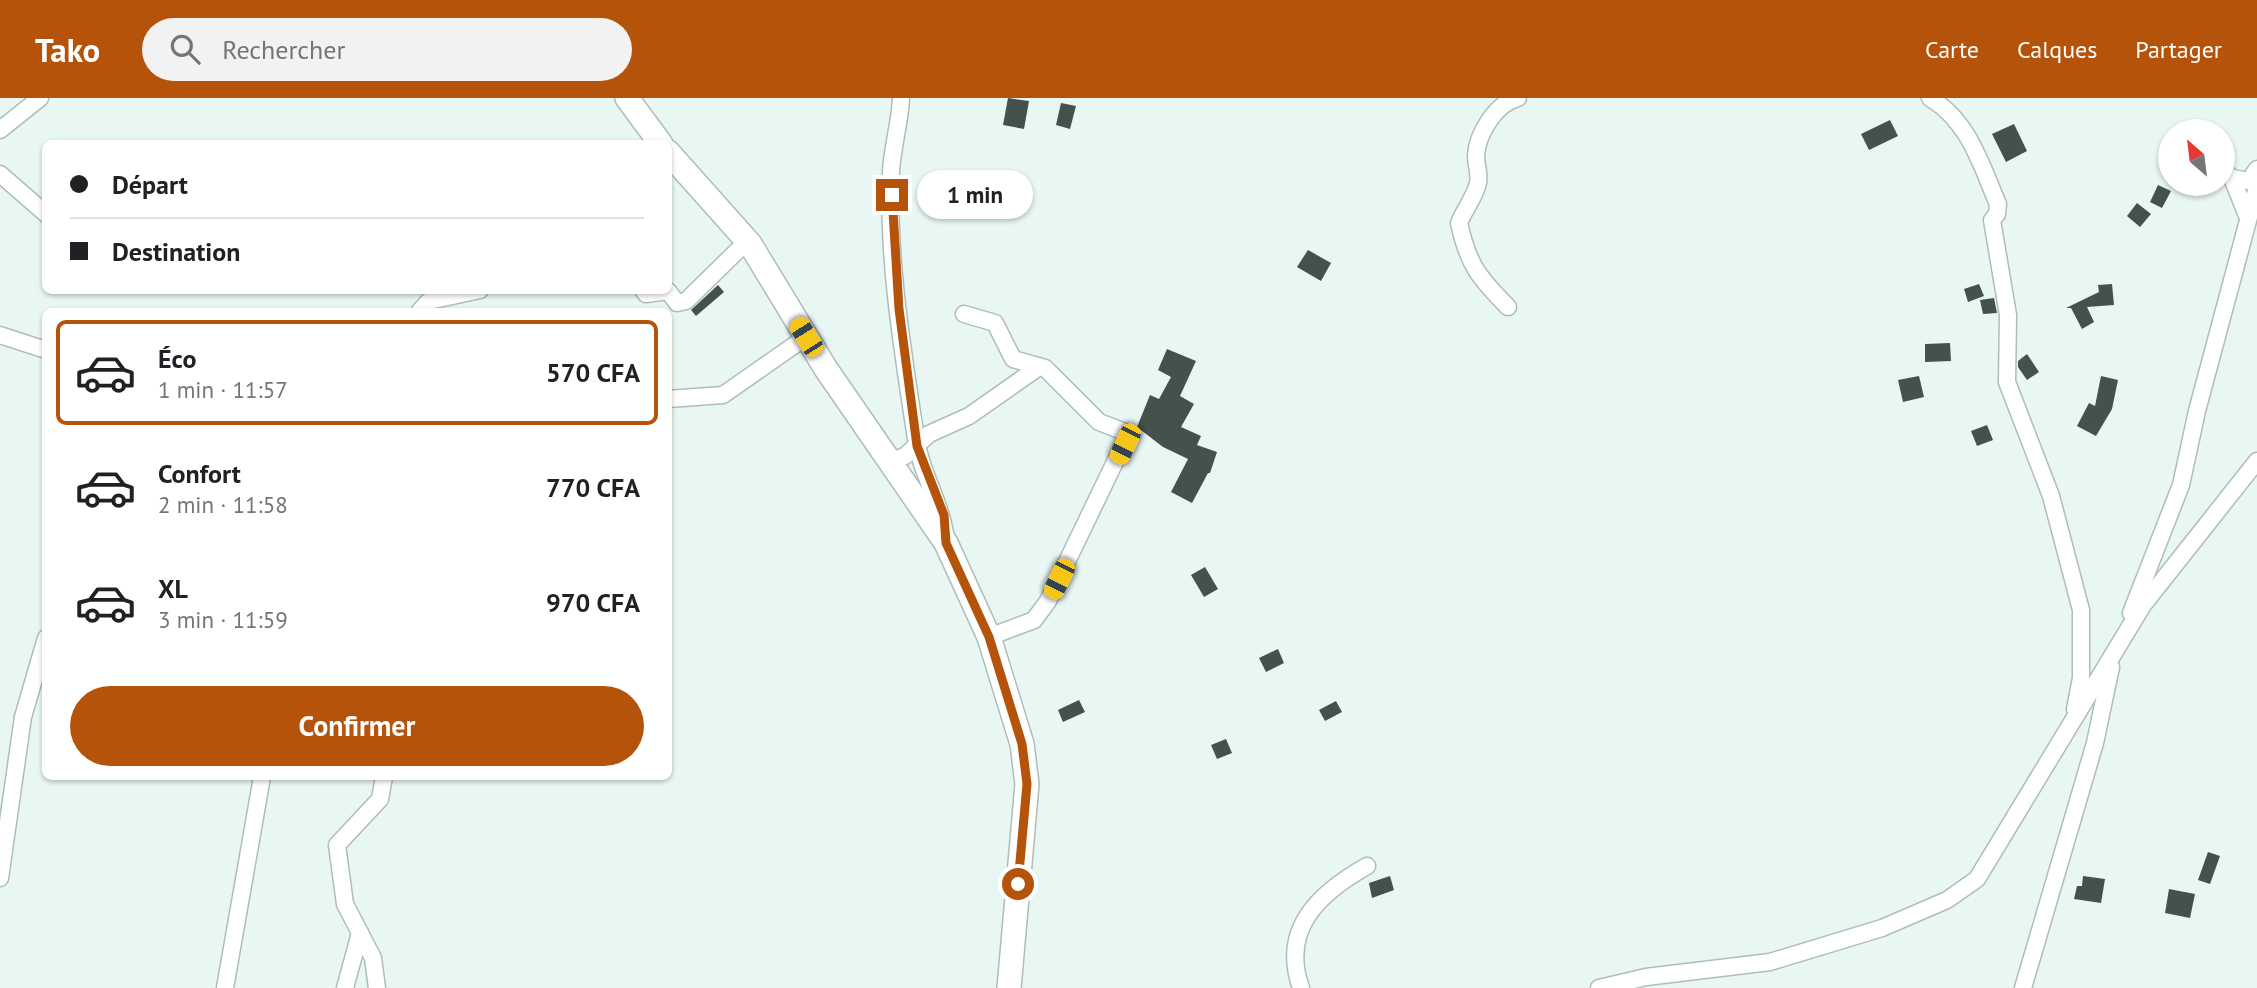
<!DOCTYPE html>
<html lang="fr">
<head>
<meta charset="utf-8">
<style>
  body { margin:0; font-family:"PT Sans",sans-serif; background:#f2f2f2; color:#202124; height:100vh; display:flex; flex-direction:column; font-size:26px; white-space:nowrap }
  * { box-sizing:border-box; margin:0 }
  p { font-size:23px; color:#757577 }
  .icon { flex:none; width:38px; height:38px; fill:none; stroke:currentColor; stroke-width:2; stroke-linecap:round; stroke-linejoin:round }
  .map { position:relative; flex:1; overflow:hidden }
  .side { position:absolute; left:42px; top:210px; width:630px; height:472px; display:flex; flex-direction:column; background:#fff; border-radius:10px; box-shadow:0 2px 5px #0004 }
  .side>* { flex:none }
  .hud { position:absolute; left:42px; top:42px; width:630px; height:154px; border-radius:10px; box-shadow:0 2px 5px #0004; display:grid; align-content:center; height:154px; padding:0 28px; background:#fff }
  .needle { width:46px; rotate:332deg }
  .buttons { position:absolute; left:2158px; top:21px; display:grid; gap:14px }
  .buttons a { display:grid; place-items:center; width:77px; height:77px; border-radius:50%; background:#fff; box-shadow:0 2px 5px #0004; font-size:35px }
  .end { position:absolute; width:32px; height:32px; margin:-16px; border:9px solid #b45309; background:#fff; box-shadow:0 0 0 4px #fff }
  .from { border-radius:50% }
  .bubble { position:absolute; height:49px; border-radius:24px; background:#fff; box-shadow:0 2px 5px #0004; font-size:23px; font-weight:700; line-height:49px; text-align:center }
  .car { position:absolute; width:21px; height:42px; margin:-21px -10px; border-radius:9px; box-shadow:0 0 5px 2px #0007; background:linear-gradient(#f5c518 24%,#345 0 40%,#f5c518 0 76%,#345 0 86%,#f5c518 0) }
  .hud b { display:flex; align-items:center; gap:24px; height:66px; font-size:26px }
  .hud b+b { border-top:2px solid #e0e0e0 }
  .hud i { width:18px; height:18px; background:#202124 }
  ul { padding:12px 0 0; list-style:none }
  li { display:flex; align-items:center; gap:21px; height:105px; margin:0 14px 10px; padding:0 14px; border:4px solid transparent; border-radius:10px }
  li div { flex:1 }
  li b { display:block; font-size:26px }
  li em { font-style:normal; font-weight:700 }
  li.current { border-color:#b45309 }
  li>.icon { width:63px; height:63px; stroke-width:1.5 }
  .cta { display:flex; gap:14px; margin-top:auto; padding:14px 28px }
  .cta a { flex:1; height:80px; border-radius:42px; background:#b45309; color:#fff; font-size:28px; font-weight:700; line-height:80px; text-align:center }
  header { display:flex; align-items:center; gap:42px; box-sizing:border-box; height:98px; padding:0 35px; background:#b45309; color:#fff }
  header strong { font-size:33px }
  nav { display:flex; gap:38px; margin-inline-start:auto; font-size:24px }
  .search { width:490px; height:63px; background:#f2f2f2; display:flex; align-items:center; gap:18px; box-sizing:border-box; padding:0 24px; border-radius:38px; color:#757577; font-size:26px }
  .map>svg:first-child { display:block }
  .building { fill:#44514d }
  .lines { fill:none; stroke-linecap:round; stroke-linejoin:round }
  .street-casing { stroke:#aebdb9; stroke-width:19 }
  .secondary-casing { stroke:#aebdb9; stroke-width:26 }
  .street { stroke:#fff; stroke-width:16 }
  .secondary { stroke:#fff; stroke-width:23 }
  .route { stroke:#b45309; stroke-width:9 }
</style>
</head>
<body>
<header>
<strong>Tako</strong>
<div class="search"><svg class="icon" aria-label="search" viewBox="0 0 24 24"><circle cx="10" cy="10" r="6"/><path d="M15 15l6 6"/></svg>Rechercher</div>
<nav><a>Carte</a><a>Calques</a><a>Partager</a></nav>
</header>
<div class="map">
<svg width="2257" height="890" viewBox="0 0 2257 890">
  <rect width="100%" height="100%" fill="#e8f7f3"/>
  <g class="building">
    <polygon points="1008,0 1029,3 1024,31 1003,27"/>
    <polygon points="1061,5 1076,8 1070,31 1056,27"/>
    <polygon points="1890,22 1898,38 1869,52 1861,36"/>
    <polygon points="2014,26 2027,53 2006,64 1992,36"/>
    <polygon points="2158,87 2171,93 2162,110 2150,104"/>
    <polygon points="2137,105 2151,116 2140,129 2127,118"/>
    <polygon points="1308,152 1331,165 1321,183 1297,169"/>
    <polygon points="1979,186 1984,198 1968,204 1964,191"/>
    <polygon points="2112,186 2114,207 2087,209 2094,224 2082,231 2071,210 2066,210 2099,194 2098,187"/>
    <polygon points="718,187 724,194 696,218 691,212"/>
    <polygon points="1994,200 1997,215 1983,216 1980,202"/>
    <polygon points="1950,245 1951,263 1925,264 1925,246"/>
    <polygon points="1167,251 1196,263 1180,298 1194,306 1181,329 1201,338 1197,347 1217,354 1210,375 1208,375 1192,405 1171,394 1188,361 1163,349 1137,329 1150,297 1159,301 1171,279 1158,272"/>
    <polygon points="2027,256 2039,274 2027,282 2018,269 2018,263"/>
    <polygon points="1919,278 1924,299 1903,304 1898,282"/>
    <polygon points="2101,278 2118,282 2112,311 2096,338 2077,328 2089,305 2095,308"/>
    <polygon points="1987,327 1993,342 1977,348 1971,333"/>
    <polygon points="1205,469 1218,491 1204,499 1191,477"/>
    <polygon points="1278,551 1284,565 1266,574 1259,560"/>
    <polygon points="1079,602 1085,614 1063,624 1058,612"/>
    <polygon points="1336,603 1342,614 1325,623 1319,612"/>
    <polygon points="1226,641 1232,655 1217,661 1211,647"/>
    <polygon points="2208,754 2220,758 2210,786 2198,782"/>
    <polygon points="1390,778 1394,792 1372,800 1369,785"/>
    <polygon points="2083,778 2105,781 2101,805 2074,801 2077,788 2082,788"/>
    <polygon points="2169,791 2195,796 2190,820 2165,815"/>
  </g>
  <g class="lines">
    <defs>
      <g id="street">
        <path d="M901,0C900,25 892,50 891,74C887,162 903,254 916,341C921,377 942,404 946,443"/>
        <path d="M1930,0C1969,23 1981,67 1998,106L1997,116L1992,122L2008,217L2007,284L2051,398L2081,512V580L2075,611"/>
        <polyline points="0,32 40,0"/>
        <polyline points="2222,71 2232,80 2249,83 2257,71"/>
        <polyline points="0,76 46,116"/>
        <polyline points="2232,80 2248,120"/>
        <polyline points="643,192 646,196 668,193 677,205 686,203 738,152 750,146"/>
        <path d="M1508,209C1478,179 1468,166 1459,125C1464,112 1475,99 1478,85C1480,77 1476,67 1476,58C1477,36 1496,5 1518,0"/>
        <polyline points="419,214 429,203 480,192"/>
        <polyline points="964,216 995,225 1013,261 1045,270 1099,324 1125,334 1127,339 1048,503 1034,522 989,539"/>
        <polyline points="0,237 46,252"/>
        <polyline points="668,301 723,297 806,239"/>
        <polyline points="890,363 905,358 929,336 969,318 1039,269"/>
        <polyline points="2131,515 2181,387 2197,313 2257,89"/>
        <polyline points="0,780 23,619 46,540"/>
        <polyline points="225,890 262,679"/>
        <polyline points="345,890 360,835"/>
        <polyline points="377,890 373,860 345,806 337,747 380,701 384,679"/>
        <path d="M1301,890C1280,831 1319,795 1367,768"/>
        <polyline points="1599,890 1646,879 1770,864 1882,830 1947,802 1977,781 2143,507 2257,363"/>
        <polyline points="2023,890 2095,645 2111,569"/>
      </g>
      <g id="secondary">
        <polyline points="627,0 661,46"/>
        <polyline points="668,54 750,146 826,271 946,445 989,539 1022,646 1027,686 1009,890"/>
      </g>
    </defs>
    <use href="#street" class="street-casing"/>
    <use href="#secondary" class="secondary-casing"/>
    <use href="#street" class="street"/>
    <use href="#secondary" class="secondary"/>
  </g>
  <g class="lines">
    <polyline class="route" points="892,97 899,211 917,348 944,417 946,445 989,539 1022,646 1027,686 1018,786"/>
  </g>
</svg>
<div class="buttons">
<a><svg class="needle" viewBox="-14 -14 28 28"><path d="M0-13l5 13h-10z" fill="#e53935"/><path d="M0 13l5-13h-10z" fill="#757577"/></svg></a>
</div>
<i class="end from" style="left:1018px;top:786px"></i>
<i class="end" style="left:892px;top:97px"></i>
<div class="bubble" style="left:917px;top:72px;width:116px">1 min</div>
<i class="car" style="left:806px;top:239px;rotate:328deg"></i>
<i class="car" style="left:1125px;top:346px;rotate:206deg"></i>
<i class="car" style="left:1059px;top:481px;rotate:206deg"></i>
<div class="hud">
<b><i class="from"></i>Départ</b>
<b><i></i>Destination</b>
</div>
<section class="side">
<ul>
<li class="current"><svg class="icon" aria-label="car" viewBox="0 0 24 24"><path d="M5 17H2v-5l4-1 3-4h7l3 4 3 1v5h-3M9 17h6M6 11h13"/><circle cx="7" cy="17" r="2"/><circle cx="17" cy="17" r="2"/></svg><div><b>Éco</b><p>1 min · 11:57</p></div><em>570 CFA</em></li>
<li><svg class="icon" aria-label="car" viewBox="0 0 24 24"><path d="M5 17H2v-5l4-1 3-4h7l3 4 3 1v5h-3M9 17h6M6 11h13"/><circle cx="7" cy="17" r="2"/><circle cx="17" cy="17" r="2"/></svg><div><b>Confort</b><p>2 min · 11:58</p></div><em>770 CFA</em></li>
<li><svg class="icon" aria-label="car" viewBox="0 0 24 24"><path d="M5 17H2v-5l4-1 3-4h7l3 4 3 1v5h-3M9 17h6M6 11h13"/><circle cx="7" cy="17" r="2"/><circle cx="17" cy="17" r="2"/></svg><div><b>XL</b><p>3 min · 11:59</p></div><em>970 CFA</em></li>
</ul>
<div class="cta"><a>Confirmer</a></div>
</section>
</div>
</body>
</html>
